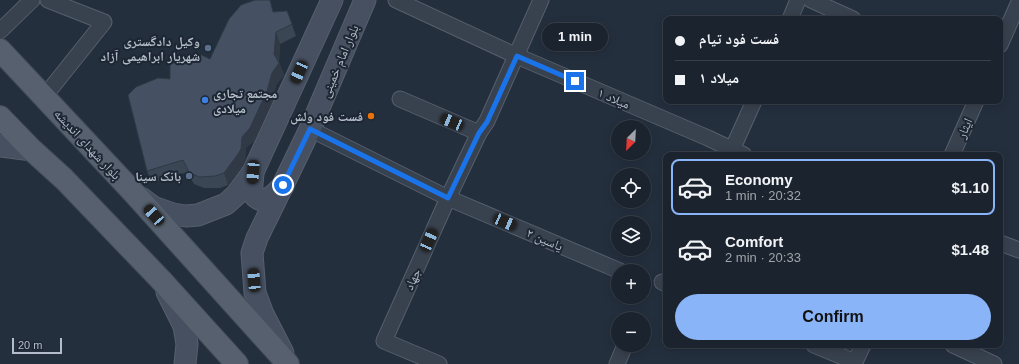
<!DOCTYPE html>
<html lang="en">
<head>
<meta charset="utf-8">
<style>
  body { margin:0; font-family:Arial,"Noto Naskh Arabic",sans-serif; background:#282f3a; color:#f1f3f6; height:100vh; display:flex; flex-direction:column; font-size:15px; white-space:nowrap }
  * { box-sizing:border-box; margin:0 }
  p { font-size:13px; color:#a0a4aa }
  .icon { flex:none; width:22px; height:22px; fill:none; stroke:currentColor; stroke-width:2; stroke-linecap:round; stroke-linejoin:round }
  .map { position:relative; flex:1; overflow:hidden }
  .side { position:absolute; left:663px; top:152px; width:340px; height:196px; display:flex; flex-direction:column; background:#1b232e; border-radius:8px; box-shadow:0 2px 10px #0003,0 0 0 1px #39404a }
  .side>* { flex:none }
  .hud { position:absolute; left:663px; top:16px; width:340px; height:88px; border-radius:8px; box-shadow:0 2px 10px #0003,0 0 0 1px #39404a; display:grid; align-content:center; height:88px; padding:0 12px; background:#1b232e }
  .needle { width:26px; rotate:204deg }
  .fabs { position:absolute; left:611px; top:120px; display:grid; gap:8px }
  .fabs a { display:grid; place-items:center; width:40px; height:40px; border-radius:50%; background:#1b232e; box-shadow:0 2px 10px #0003,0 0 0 1px #39404a; font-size:20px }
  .scale { position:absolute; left:12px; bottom:10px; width:50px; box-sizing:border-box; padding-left:4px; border:2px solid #b4bcc9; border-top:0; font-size:11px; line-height:14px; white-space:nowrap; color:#b4bcc9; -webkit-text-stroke:3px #1d2633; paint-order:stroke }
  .end { position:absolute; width:18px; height:18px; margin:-9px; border:5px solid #1a73e8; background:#fff; box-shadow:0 0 0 2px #fff }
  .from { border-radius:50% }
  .bubble { position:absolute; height:28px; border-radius:14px; background:#1b232e; box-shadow:0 2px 10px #0003,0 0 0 1px #39404a; font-size:13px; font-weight:700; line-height:28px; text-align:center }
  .car { position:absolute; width:12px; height:24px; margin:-12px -6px; border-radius:5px; box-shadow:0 0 3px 1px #0007; background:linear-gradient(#222 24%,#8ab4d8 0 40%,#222 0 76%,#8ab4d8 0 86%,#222 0) }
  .hud b { display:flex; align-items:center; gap:14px; height:38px; font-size:15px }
  .hud b+b { border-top:1px solid #39404a }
  .hud i { width:10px; height:10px; background:#f1f3f6 }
  ul { padding:7px 0 0; list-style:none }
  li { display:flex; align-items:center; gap:12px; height:56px; margin:0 8px 6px; padding:0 4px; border:2px solid transparent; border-radius:8px }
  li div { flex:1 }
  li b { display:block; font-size:15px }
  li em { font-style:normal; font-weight:700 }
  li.on { border-color:#8ab4f8 }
  li>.icon { width:36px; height:36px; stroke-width:1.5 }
  .action { display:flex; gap:8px; margin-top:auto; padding:8px 12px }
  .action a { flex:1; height:46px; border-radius:24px; background:#8ab4f8; color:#111; font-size:16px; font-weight:700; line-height:46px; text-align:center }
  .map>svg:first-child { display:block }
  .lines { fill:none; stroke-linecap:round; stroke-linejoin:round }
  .street-casing { stroke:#565f6c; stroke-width:17 }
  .secondary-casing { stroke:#565f6c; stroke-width:23 }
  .primary-casing { stroke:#414a57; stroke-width:24 }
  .street { stroke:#38414e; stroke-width:15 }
  .secondary { stroke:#465061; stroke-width:21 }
  .primary { stroke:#56606e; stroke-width:22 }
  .wall { fill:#3b4654 }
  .shaded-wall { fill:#303945 }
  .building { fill:#455162; stroke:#303945 }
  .route { stroke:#1a73e8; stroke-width:5 }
  .service-dot { fill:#5c6f8a; stroke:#1d2633; stroke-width:1.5 }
  .shop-dot { fill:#3f7fe0; stroke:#1d2633; stroke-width:1.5 }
  .food-dot { fill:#e8710a; stroke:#1d2633; stroke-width:1.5 }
  .labels { text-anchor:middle; stroke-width:4; stroke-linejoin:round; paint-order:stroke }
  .poi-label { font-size:13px; font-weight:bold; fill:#b4bcc9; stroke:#1d2633; text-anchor:end }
  .street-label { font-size:13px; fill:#b4bcc9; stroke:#1d2633 }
</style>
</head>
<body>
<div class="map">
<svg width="1019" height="364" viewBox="0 0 1019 364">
  <rect width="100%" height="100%" fill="#242f3e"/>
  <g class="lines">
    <defs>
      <g id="street">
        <polyline points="396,0 517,56 708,138 744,155"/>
        <polyline points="811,0 853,19"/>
        <polyline points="790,19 798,0"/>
        <polyline points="0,31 32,0"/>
        <polyline points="1000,45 1019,2"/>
        <polyline points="44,97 104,22 48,0"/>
        <polyline points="400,99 479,133"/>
        <polyline points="310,129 448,198 620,271"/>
        <polyline points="732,150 754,101"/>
        <polyline points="952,155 976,101"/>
        <polyline points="1000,243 1019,250"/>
        <polyline points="662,282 666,284"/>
        <polyline points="814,345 855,362"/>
        <polyline points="953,345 994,364"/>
        <polyline points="439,364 384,341 448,198 479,133 487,121 541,0"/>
        <polyline points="617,364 625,345"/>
        <polyline points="854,364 863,345"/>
      </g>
      <g id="secondary">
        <polyline points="0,146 32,150"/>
        <path d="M253,172C253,178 251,186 252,192C253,194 254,195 256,197C266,206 276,192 283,186"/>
        <polyline points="141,198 153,207 173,214 186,216 198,215 226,204 236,195 253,172 332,0"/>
        <polyline points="167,292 184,326 187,344 185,364"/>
        <polyline points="283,353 263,314 255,293 252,253 257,238 283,185 310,129 365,0"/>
      </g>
      <g id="primary">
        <polyline points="0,50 133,192 288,364"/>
        <polyline points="0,117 32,150 64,179 160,279 237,364"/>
      </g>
    </defs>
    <use href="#street" class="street-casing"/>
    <use href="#secondary" class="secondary-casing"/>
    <use href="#primary" class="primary-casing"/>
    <use href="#street" class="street"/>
    <use href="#secondary" class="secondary"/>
    <use href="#primary" class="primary"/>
  </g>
  <polygon class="wall" points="287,11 296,36 280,44 279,62 284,75 276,85 272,103 255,140 246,148 245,161 243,166 228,185 220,188 204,188 194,184 187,172 152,183 147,171 170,79 193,62 210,59 274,12"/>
  <polygon class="shaded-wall" points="276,32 280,44 278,64 279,63 284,75 276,85 272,103 255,140 246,148 245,161 243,166 228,185 224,173 242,137 274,54"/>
  <polygon class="building" points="255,0 270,0 273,12 287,11 292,24 276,32 274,54 279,63 272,73 267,91 250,128 242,137 241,149 238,154 224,173 215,176 199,177 189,172 183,160 147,171 128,95 136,87 158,78 170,79 170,63 178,63 179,56 193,62 199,54 210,59 229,19 241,5"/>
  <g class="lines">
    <polyline class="route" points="283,185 310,129 448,198 479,133 487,122 517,56 575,81"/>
  </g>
  <g class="service-dot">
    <circle cx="208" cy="48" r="4"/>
    <circle cx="189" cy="176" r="4"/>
  </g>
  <circle class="shop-dot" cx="205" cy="100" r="4"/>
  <circle class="food-dot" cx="371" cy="116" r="4"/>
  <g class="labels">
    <g class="poi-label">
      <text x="200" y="46">وکیل دادگستری<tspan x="200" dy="15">شهریار ابراهیمی آزاد</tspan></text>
      <text x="213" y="98" text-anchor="start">مجتمع تجاری<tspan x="213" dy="15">میلادی</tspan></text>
      <text x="363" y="121">فست فود ولش</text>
      <text x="181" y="181">بانک سینا</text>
    </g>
    <g class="street-label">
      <text transform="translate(339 61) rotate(-67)" y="5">بلوار امام خمینی</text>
      <text transform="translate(614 98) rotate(23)" y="5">میلاد ۱</text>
      <text transform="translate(964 128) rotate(-66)" y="5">ایثار</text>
      <text transform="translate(88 144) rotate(47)" y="5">بلوار شهدای اندیشه</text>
      <text transform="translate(545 239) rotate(23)" y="5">یاسین ۲</text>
      <text transform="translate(412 279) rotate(-66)" y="5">جهاد</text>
    </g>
  </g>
</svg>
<div class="fabs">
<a><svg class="needle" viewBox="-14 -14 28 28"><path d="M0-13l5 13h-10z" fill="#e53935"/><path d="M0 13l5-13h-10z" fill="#a0a4aa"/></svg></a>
<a><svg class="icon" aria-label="locate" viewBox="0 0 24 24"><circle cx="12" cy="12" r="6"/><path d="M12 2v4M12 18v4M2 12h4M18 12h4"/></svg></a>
<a><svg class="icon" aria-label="layers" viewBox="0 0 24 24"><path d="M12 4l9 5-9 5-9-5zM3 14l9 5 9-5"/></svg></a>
<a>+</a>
<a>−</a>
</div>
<div class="scale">20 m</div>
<i class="end from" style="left:283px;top:185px"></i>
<i class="end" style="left:575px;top:81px"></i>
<div class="bubble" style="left:542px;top:23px;width:66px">1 min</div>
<i class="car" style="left:299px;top:72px;rotate:204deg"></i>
<i class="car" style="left:452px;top:122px;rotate:293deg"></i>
<i class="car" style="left:253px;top:172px;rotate:184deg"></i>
<i class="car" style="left:154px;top:215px;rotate:318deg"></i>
<i class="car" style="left:505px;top:222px;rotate:113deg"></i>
<i class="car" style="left:429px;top:240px;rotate:24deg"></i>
<i class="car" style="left:254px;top:280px;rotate:355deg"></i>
<div class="hud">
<b><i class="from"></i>فست فود تیام</b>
<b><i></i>میلاد ۱</b>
</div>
<section class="side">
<ul>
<li class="on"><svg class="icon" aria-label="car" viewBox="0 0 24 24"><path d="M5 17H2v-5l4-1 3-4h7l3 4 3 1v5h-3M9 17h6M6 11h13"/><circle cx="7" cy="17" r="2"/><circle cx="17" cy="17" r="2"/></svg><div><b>Economy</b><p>1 min · 20:32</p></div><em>$1.10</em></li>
<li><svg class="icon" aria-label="car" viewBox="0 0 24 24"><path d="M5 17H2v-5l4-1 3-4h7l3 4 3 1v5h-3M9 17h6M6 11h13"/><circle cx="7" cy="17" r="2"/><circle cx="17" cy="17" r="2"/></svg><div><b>Comfort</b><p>2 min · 20:33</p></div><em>$1.48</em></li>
</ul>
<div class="action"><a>Confirm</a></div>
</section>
</div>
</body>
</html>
